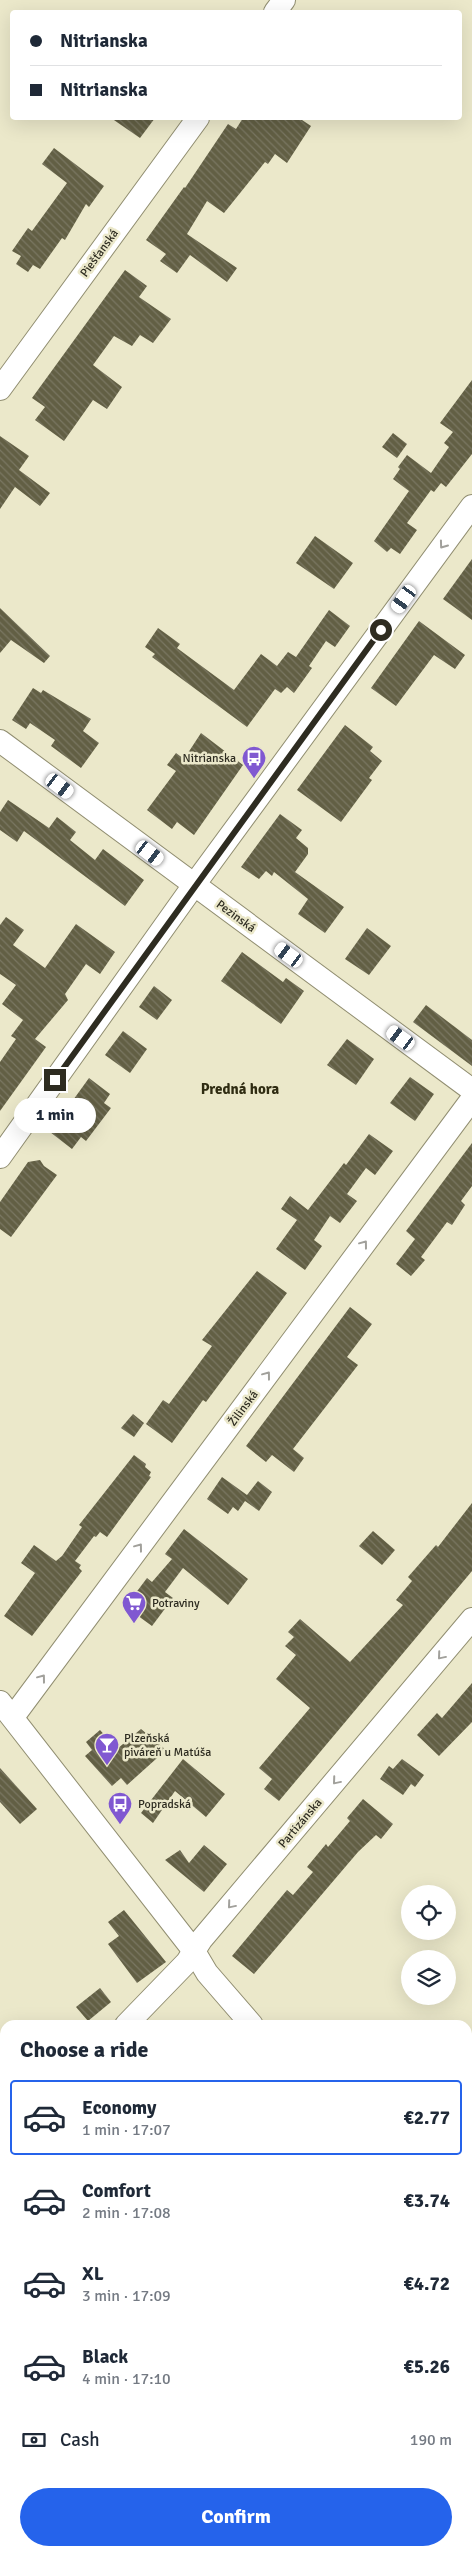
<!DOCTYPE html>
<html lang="en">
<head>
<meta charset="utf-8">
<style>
  body { margin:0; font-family:Signika,sans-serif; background:#f2f2f3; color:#1f2937; height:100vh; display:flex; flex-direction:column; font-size:19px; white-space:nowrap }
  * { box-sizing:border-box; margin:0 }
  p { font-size:16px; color:#747a83 }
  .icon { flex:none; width:28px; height:28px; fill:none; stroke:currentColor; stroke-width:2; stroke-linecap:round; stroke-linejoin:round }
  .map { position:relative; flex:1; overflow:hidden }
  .details { position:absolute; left:0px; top:2020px; width:472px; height:536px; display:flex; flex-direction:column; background:#fff; border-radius:15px 15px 0 0; box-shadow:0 5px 20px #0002 }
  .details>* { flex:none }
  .guide { position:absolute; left:10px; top:10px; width:452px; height:110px; border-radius:5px; box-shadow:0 5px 20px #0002; display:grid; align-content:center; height:110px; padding:0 20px; background:#fff }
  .fabs { position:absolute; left:401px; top:1885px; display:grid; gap:10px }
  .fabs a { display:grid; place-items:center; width:55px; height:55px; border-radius:50%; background:#fff; box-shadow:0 5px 20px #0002; font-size:25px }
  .end { position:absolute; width:22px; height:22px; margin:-11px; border:6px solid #2e2c21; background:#fff; box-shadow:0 0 0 2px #fff }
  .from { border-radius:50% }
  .bubble { position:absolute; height:35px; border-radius:18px; background:#fff; box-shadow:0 5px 20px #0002; font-size:16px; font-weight:700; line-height:35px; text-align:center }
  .car { position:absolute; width:15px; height:30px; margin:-15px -8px; border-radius:6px; box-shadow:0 0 4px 1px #0007; background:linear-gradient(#fff 24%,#345 0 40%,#fff 0 76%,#345 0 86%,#fff 0) }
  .guide b { display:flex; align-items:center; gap:18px; height:48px; font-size:19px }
  .guide b+b { border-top:1px solid #e0e1e3 }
  .guide i { width:12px; height:12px; background:#1f2937 }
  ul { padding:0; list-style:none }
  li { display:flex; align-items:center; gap:15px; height:75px; margin:0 10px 8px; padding:0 10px; border:2px solid transparent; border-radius:5px }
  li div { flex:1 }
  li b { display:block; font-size:19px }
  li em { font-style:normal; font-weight:700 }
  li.current { border-color:#2563eb }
  li>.icon { width:45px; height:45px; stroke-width:1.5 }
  h2 { padding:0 20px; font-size:22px; line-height:60px }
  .pay { display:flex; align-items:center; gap:12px; height:55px; padding:0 20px; font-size:19px }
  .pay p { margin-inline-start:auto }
  .button { display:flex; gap:10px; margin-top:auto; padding:10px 20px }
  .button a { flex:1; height:58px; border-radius:30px; background:#2563eb; color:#fff; font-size:20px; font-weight:700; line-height:58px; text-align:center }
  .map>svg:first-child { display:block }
  .building { fill:url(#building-back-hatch) }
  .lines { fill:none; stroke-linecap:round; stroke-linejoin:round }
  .minor-casing { stroke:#918e71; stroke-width:24 }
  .minor { stroke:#fff; stroke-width:22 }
  .oneway { stroke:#a1a09b }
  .route { stroke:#2e2c21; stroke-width:6 }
  .labels { text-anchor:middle; stroke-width:5; stroke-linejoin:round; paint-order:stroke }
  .street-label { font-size:12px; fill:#2e2c21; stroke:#ebe8ca }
  .poi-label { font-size:12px; fill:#2e2c21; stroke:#ebe8ca; text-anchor:start }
  .quarter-label { font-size:15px; font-weight:bold; fill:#2f2c12; stroke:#ebe8ca }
</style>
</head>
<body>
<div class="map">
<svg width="472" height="2556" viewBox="0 0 472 2556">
  <defs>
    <pattern id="building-back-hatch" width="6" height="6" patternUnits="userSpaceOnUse" patternTransform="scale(1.25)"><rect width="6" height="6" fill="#625f44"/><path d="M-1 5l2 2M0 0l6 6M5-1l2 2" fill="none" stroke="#7a7762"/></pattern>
  </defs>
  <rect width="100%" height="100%" fill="#ebe8ca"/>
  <g class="building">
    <polygon points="111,118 155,118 140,138"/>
    <polygon points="243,118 299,118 311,126 287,163 275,154 268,164 265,162 224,213 207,201 187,234 237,268 227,282 190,255 177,273 160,261 166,254 146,240 184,187 185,188 228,124 236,129"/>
    <polygon points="54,148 104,186 89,207 86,204 65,240 62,238 40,269 33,265 28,272 16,264 21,256 12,251 28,228 32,231 67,183 42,164"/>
    <polygon points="125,270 147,286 139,297 171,319 153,343 140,335 132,346 114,336 93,365 122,387 107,409 93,400 64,441 35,420 45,407 32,398"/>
    <polygon points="472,380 472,454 446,487 441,483 434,492 431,490 407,523 417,530 400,554 391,548 387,552 374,541 409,491 393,479 400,469 398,467 407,455 431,473 449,447 444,443 453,432 440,423"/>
    <polygon points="393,433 407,444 397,458 382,447"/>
    <polygon points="0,436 29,456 19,470 50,493 40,506 15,487 0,509"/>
    <polygon points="315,536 353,563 334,589 296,563"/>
    <polygon points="472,559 472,620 443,599"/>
    <polygon points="0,608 50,656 44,663 11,640 0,653"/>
    <polygon points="329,610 350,626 335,647 326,641 309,666 312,668 294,693 287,687 281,693 275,689 247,727 152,657 155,654 145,647 158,628 180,644 177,648 234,690 261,654 277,666 288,652 296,657"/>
    <polygon points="419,621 465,655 455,669 434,655 396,706 371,688"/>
    <polygon points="33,688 41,693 43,690 91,719 83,731 99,743 81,768 51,746 55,740 30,723 26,729 12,720"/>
    <polygon points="345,725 373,747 370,751 382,761 369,778 372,780 341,822 297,790"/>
    <polygon points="201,733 243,765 194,835 177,822 172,829 147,810 176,771 167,765 176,753 184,759"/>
    <polygon points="8,800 49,828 57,817 76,832 70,840 95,860 103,849 144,880 125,906 24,831 17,842 0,830 0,812"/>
    <polygon points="280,814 302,830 296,838 308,848 308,854 295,872 344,907 325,933 298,914 308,899 274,872 272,876 266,871 259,879 241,867"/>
    <polygon points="6,917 24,930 13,945 45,968 76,924 115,952 100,974 86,964 65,994 68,1000 35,1039 46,1047 0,1111 0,1062 16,1039 11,1036 23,1020 2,1004 16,985 0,974 0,925"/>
    <polygon points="367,928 391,946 369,975 345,959"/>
    <polygon points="242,952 283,982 286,978 304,991 281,1024 221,981"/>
    <polygon points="154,986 172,1000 157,1020 139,1007"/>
    <polygon points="426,1005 472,1040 472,1066 413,1022"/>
    <polygon points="123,1031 147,1049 130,1073 105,1055"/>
    <polygon points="347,1039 374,1059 356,1085 327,1065"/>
    <polygon points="410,1077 434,1094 415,1121 390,1103"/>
    <polygon points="89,1078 110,1094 104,1103 111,1108 86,1141 81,1137 72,1149 50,1132"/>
    <polygon points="369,1134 393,1151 375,1175 366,1168 347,1194 357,1201 340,1223 330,1216 314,1240 322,1246 305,1270 276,1249 297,1220 281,1209 290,1196 308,1210 344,1163 346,1165"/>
    <polygon points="472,1143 472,1186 461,1201 465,1205 452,1225 447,1222 421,1257 425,1260 411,1276 396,1264 415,1239 406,1231"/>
    <polygon points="40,1160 44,1166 57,1175 11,1237 0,1229 0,1202 28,1162"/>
    <polygon points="257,1271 287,1293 206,1402 203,1400 172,1443 146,1424 163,1400 169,1404 212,1346 202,1340"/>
    <polygon points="350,1307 372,1324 347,1357 358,1365 293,1449 304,1458 294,1472 272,1455 266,1462 246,1446"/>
    <polygon points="133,1414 144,1423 134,1437 121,1428"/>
    <polygon points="134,1455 146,1464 145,1467 151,1472 149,1476 151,1477 107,1537 100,1532 96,1537 94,1536 75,1561 81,1565 79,1568 82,1571 32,1636 4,1616 35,1573 21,1563 34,1545 56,1561 62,1556 82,1527 79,1525"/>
    <polygon points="222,1477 247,1495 258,1481 272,1492 259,1511 245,1501 238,1511 233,1507 228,1514 207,1499"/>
    <polygon points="472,1503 472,1571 279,1801 264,1789 272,1779 259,1768 310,1708 276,1679 296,1655 285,1646 294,1637 288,1632 300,1619 350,1662 403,1605 396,1600 412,1581 408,1577 436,1545 438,1547"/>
    <polygon points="184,1529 248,1579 228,1605 183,1568 165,1592 173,1598 152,1626 134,1613 138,1608 129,1602 147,1578 152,1582 172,1559 165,1554"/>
    <polygon points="373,1531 395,1550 382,1565 359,1546"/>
    <polygon points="472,1683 472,1722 439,1756 417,1735 437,1713 442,1718"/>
    <polygon points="141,1729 166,1750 127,1785 121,1778 112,1786 85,1756 92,1750 86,1742 100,1730 117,1749"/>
    <polygon points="183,1759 225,1794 206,1817 175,1791 153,1823 141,1813"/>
    <polygon points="402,1759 424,1775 415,1787 411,1784 403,1795 380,1779 389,1766 393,1769"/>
    <polygon points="0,1768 37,1809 20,1824 0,1802"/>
    <polygon points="363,1799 393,1824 381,1839 376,1835 358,1852 254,1974 232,1956 287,1890 293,1895 313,1872 307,1867 326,1844 328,1847 350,1821 347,1818"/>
    <polygon points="204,1845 227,1864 204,1892 165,1860 180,1850 189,1863"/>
    <polygon points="124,1910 166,1962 137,1983 108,1944 119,1936 108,1922"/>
    <polygon points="100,1988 111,2002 88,2021 76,2007"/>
  </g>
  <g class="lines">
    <defs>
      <g id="minor">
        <polyline points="275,12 284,0"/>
        <polyline points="0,389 198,118"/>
        <polyline points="0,741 472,1090"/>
        <polyline points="0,1157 194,885 472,506"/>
        <polyline points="0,1702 194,1951 207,1973 252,2025"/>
        <polyline points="13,1717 472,1099"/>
        <polyline points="126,2025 187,1962 201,1940 472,1619"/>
        <polyline points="468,2110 472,2110"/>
        <polyline points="0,2148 5,2144"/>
        <polyline points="0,2474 5,2472"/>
        <polyline points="108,2551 112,2556"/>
        <polyline points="462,2551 463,2556"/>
      </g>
    </defs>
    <use href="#minor" class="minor-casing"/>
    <use href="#minor" class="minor"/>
  </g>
  <defs><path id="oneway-chevron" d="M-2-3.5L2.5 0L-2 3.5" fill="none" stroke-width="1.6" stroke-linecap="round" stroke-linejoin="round" transform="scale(1.25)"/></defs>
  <g class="oneway">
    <use href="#oneway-chevron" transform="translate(443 545) rotate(126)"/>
    <use href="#oneway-chevron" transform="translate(364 1244) rotate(-53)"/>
    <use href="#oneway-chevron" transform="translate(267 1375) rotate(-53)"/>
    <use href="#oneway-chevron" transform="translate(139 1547) rotate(-53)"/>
    <use href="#oneway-chevron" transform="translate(441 1656) rotate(130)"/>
    <use href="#oneway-chevron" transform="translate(42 1678) rotate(-53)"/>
    <use href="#oneway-chevron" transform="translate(336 1781) rotate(130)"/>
    <use href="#oneway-chevron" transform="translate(231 1905) rotate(130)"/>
  </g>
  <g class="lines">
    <polyline class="route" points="55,1080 381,630"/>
  </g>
  <defs>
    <symbol id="bus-pin" viewBox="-11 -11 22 30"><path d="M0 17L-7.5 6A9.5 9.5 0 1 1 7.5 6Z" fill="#8058d1" stroke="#ebe8ca"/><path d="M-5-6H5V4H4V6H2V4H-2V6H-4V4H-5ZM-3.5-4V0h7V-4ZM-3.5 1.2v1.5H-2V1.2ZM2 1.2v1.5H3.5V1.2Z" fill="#fff"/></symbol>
    <symbol id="supermarket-pin" viewBox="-11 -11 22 30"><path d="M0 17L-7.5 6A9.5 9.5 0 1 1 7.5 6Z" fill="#8058d1" stroke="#ebe8ca"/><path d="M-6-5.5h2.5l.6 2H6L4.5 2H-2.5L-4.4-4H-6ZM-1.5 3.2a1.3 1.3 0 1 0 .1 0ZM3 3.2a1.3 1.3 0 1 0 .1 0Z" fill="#fff"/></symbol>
    <symbol id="bar-pin" viewBox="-11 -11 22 30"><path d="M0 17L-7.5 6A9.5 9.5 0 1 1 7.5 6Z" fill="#8058d1" stroke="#ebe8ca"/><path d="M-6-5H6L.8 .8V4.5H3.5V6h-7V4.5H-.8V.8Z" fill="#fff"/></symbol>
  </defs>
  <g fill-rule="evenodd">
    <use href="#bus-pin" x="240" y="744" width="28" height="38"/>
    <use href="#supermarket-pin" x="120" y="1589" width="28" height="38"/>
    <use href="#bar-pin" x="93" y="1731" width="28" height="38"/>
    <use href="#bus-pin" x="106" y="1790" width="28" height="38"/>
  </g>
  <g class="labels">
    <g class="street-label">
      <text transform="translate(99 253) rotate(-54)" y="4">Piešťanská</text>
      <text transform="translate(236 916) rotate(36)" y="4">Pezinská</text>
      <text transform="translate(243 1408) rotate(-53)" y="4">Žilinská</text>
      <text transform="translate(300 1823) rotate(-50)" y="4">Partizánska</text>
    </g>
    <g class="poi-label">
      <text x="236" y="762" text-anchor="end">Nitrianska</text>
      <text x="152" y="1607">Potraviny</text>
      <text x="124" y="1742">Plzeňská<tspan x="124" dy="14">piváreň u Matúša</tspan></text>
      <text x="138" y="1808">Popradská</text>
    </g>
    <g class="quarter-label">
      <text x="240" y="1094">Predná hora</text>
    </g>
  </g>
</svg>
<div class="fabs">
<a><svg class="icon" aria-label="locate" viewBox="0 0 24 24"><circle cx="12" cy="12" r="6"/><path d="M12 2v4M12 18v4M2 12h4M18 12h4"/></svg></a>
<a><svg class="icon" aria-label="layers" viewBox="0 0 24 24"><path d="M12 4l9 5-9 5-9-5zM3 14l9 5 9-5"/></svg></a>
</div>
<i class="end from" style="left:381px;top:630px"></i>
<i class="end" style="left:55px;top:1080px"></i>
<div class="bubble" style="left:14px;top:1098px;width:82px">1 min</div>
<i class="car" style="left:404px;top:599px;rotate:216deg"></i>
<i class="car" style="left:60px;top:786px;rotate:127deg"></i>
<i class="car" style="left:150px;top:853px;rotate:127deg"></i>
<i class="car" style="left:289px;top:955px;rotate:306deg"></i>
<i class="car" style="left:401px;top:1038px;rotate:306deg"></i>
<div class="guide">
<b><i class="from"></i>Nitrianska</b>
<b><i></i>Nitrianska</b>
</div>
<section class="details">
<h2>Choose a ride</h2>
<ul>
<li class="current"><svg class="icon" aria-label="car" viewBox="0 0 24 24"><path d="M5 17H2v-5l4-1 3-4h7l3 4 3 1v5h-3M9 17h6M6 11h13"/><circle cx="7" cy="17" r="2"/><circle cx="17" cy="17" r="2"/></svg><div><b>Economy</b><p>1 min · 17:07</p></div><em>€2.77</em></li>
<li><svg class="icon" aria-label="car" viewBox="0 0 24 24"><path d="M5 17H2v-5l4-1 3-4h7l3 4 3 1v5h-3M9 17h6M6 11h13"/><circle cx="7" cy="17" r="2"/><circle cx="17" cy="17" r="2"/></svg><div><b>Comfort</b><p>2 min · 17:08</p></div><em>€3.74</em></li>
<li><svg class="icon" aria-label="car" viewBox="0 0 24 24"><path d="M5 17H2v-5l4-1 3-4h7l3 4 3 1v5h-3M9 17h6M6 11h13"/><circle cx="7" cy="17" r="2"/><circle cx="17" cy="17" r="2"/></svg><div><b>XL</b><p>3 min · 17:09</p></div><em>€4.72</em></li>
<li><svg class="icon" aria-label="car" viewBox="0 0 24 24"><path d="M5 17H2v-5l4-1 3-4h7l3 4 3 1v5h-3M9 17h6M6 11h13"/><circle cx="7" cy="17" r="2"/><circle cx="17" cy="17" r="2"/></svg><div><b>Black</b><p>4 min · 17:10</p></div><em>€5.26</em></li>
</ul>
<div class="pay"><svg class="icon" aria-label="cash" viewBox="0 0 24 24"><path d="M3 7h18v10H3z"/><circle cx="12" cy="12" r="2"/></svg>Cash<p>190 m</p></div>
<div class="button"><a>Confirm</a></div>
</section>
</div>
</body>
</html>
